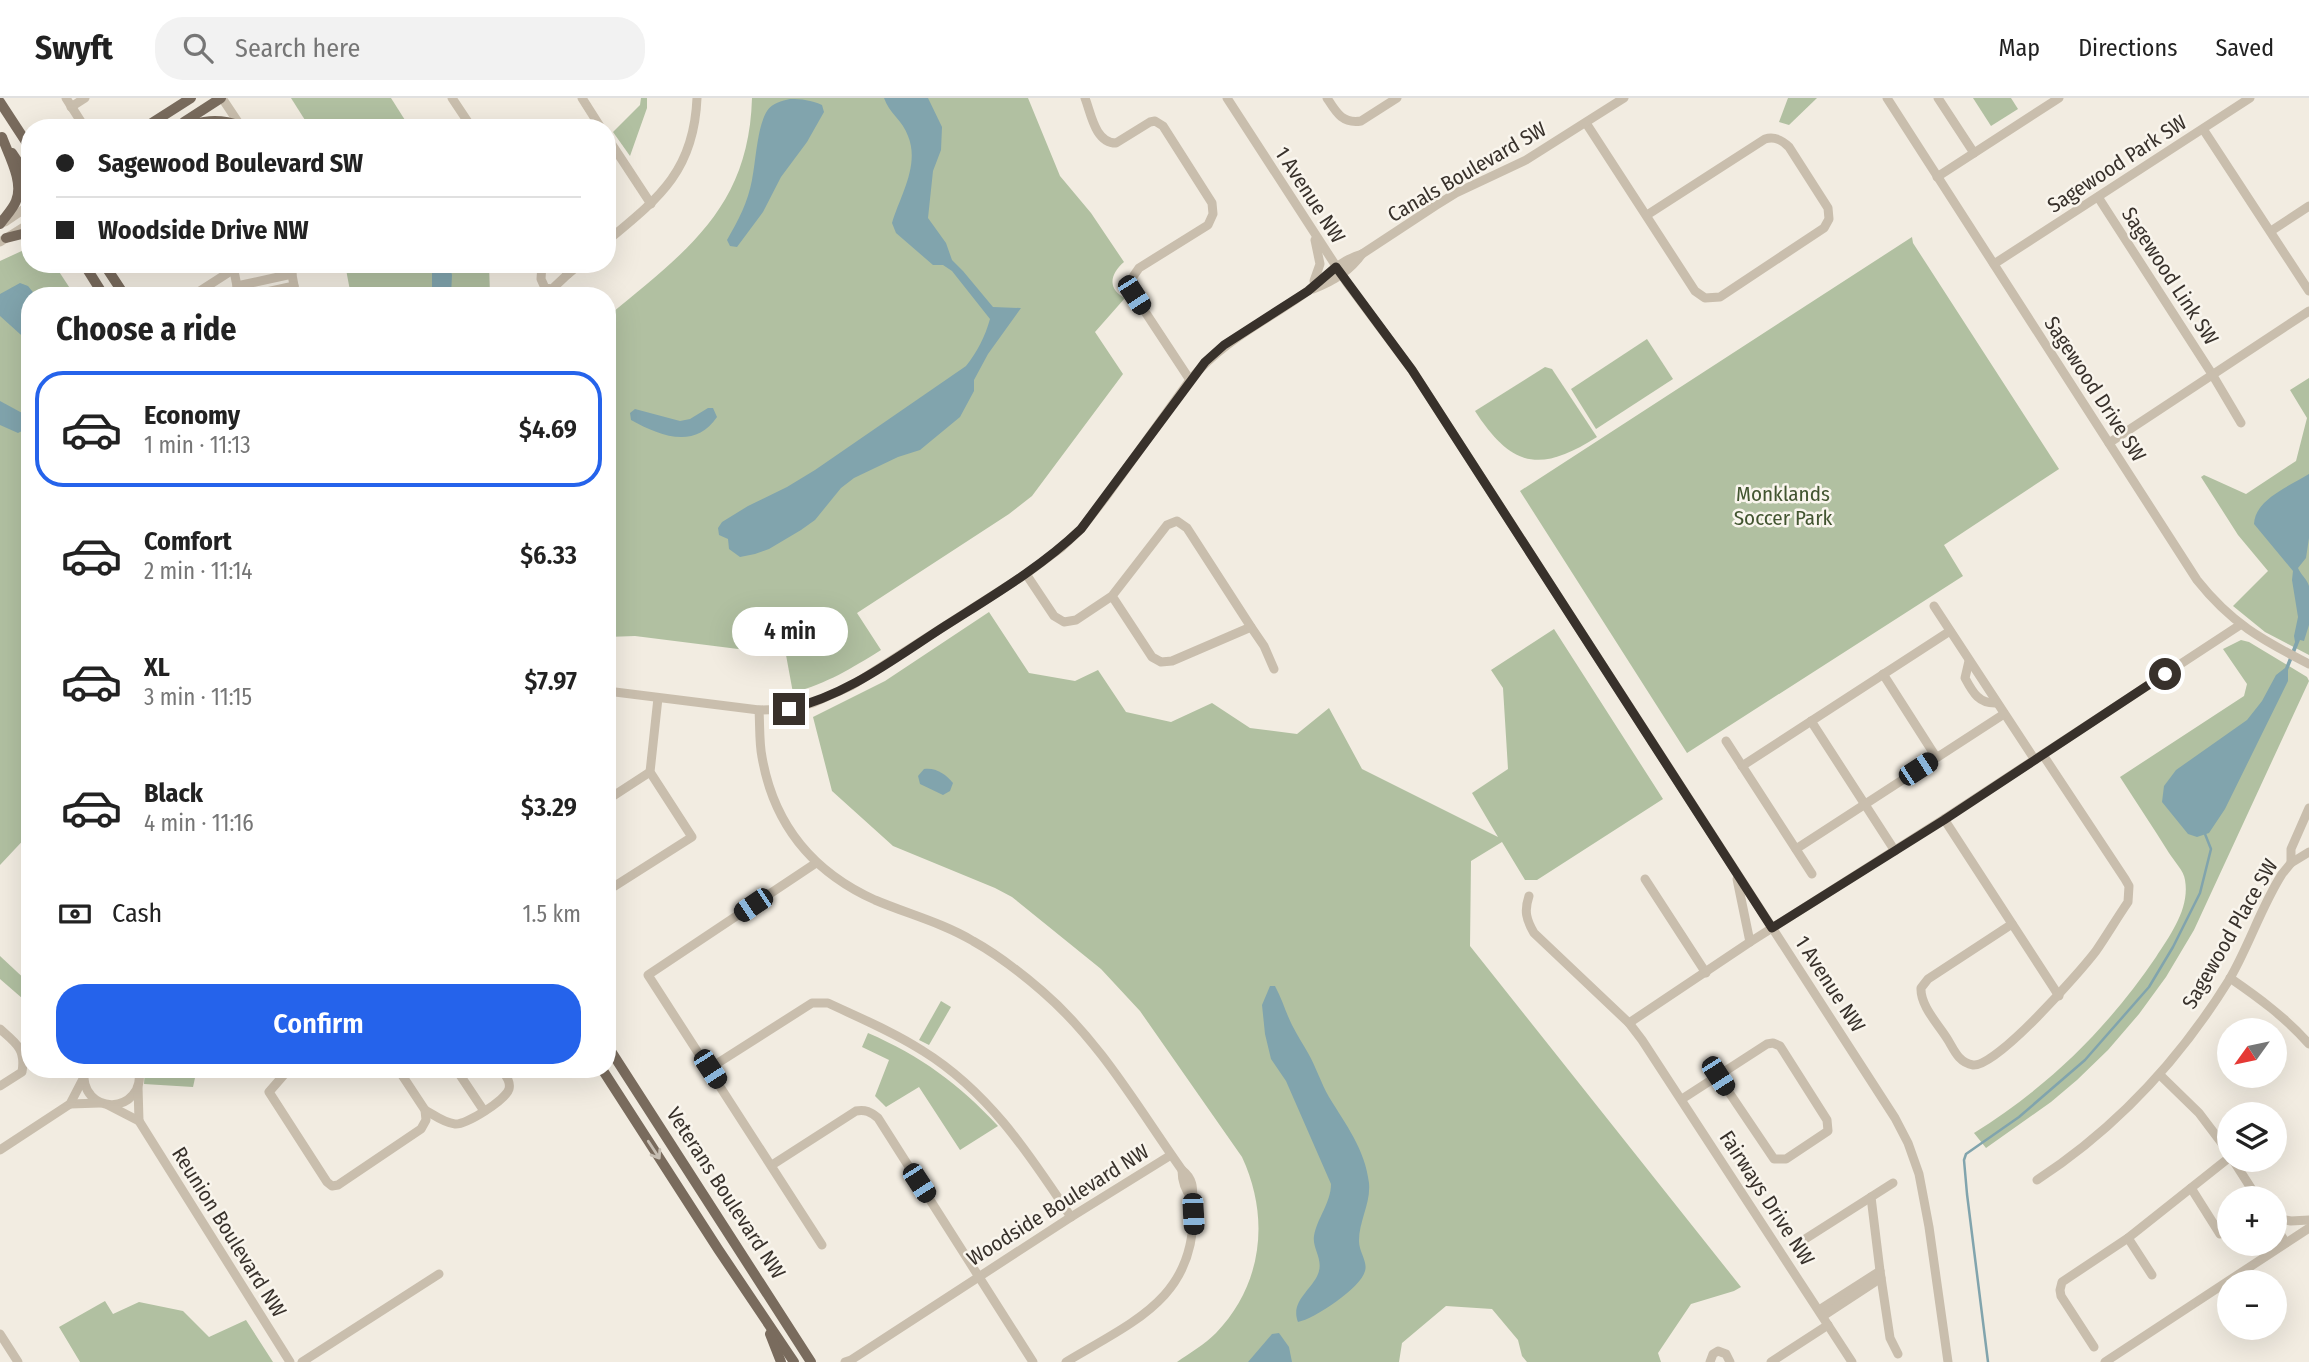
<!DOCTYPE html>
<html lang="en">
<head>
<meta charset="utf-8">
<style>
  body { margin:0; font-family:"Fira Sans Condensed",sans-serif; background:#f2f2f2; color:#222; height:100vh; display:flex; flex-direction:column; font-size:26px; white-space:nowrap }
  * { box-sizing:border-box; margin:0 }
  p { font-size:23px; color:#767676 }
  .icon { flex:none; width:38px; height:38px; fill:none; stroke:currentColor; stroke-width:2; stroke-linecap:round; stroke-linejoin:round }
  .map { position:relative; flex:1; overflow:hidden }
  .side { position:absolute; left:21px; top:189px; width:595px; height:791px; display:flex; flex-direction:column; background:#fff; border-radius:28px; box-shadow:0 7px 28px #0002 }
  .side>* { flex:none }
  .hud { position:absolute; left:21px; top:21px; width:595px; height:154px; border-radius:28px; box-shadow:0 7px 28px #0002; display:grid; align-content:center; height:154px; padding:0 35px; background:#fff }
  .needle { width:46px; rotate:237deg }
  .buttons { position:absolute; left:2217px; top:920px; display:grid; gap:14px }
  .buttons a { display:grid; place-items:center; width:70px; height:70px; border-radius:50%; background:#fff; box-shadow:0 7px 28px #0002; font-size:35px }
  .end { position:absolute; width:32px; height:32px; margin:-16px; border:9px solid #38312b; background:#fff; box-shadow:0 0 0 4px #fff }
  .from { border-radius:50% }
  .bubble { position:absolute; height:49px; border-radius:24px; background:#fff; box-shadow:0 7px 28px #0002; font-size:23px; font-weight:600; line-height:49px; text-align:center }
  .car { position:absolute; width:21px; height:42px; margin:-21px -10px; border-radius:9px; box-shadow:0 0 5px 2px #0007; background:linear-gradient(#222 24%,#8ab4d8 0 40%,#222 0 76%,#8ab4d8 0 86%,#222 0) }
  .hud b { display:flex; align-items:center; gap:24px; height:66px; font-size:26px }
  .hud b+b { border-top:2px solid #e0e0e0 }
  .hud i { width:18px; height:18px; background:#222 }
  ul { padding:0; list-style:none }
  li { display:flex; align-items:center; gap:21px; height:116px; margin:0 14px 10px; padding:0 21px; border:4px solid transparent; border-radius:28px }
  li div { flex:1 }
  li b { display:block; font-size:26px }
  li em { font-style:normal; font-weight:600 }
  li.active { border-color:#2563eb }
  li>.icon { width:63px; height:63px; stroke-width:1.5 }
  h2 { padding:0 35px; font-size:32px; line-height:84px }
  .pay { display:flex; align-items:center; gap:18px; height:77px; padding:0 35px; font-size:26px }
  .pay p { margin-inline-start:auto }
  .button { display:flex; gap:14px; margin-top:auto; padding:14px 35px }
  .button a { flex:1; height:80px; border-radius:28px; background:#2563eb; color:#fff; font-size:28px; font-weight:600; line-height:80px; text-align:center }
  header { display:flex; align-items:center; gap:42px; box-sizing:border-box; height:98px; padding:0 35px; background:#fff; border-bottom:2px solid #e0e0e0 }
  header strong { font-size:33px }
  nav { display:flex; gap:38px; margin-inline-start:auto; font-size:24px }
  .search { width:490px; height:63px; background:#f2f2f2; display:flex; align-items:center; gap:18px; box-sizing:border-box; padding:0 24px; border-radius:28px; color:#767676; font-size:26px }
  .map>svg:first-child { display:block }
  .green { fill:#b1c0a1 }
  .water { fill:#81a4ad }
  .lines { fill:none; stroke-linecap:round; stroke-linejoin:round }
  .stream { stroke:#81a4ad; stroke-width:2.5 }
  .minor { stroke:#c9bead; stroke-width:9 }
  .major { stroke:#796b5d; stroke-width:10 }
  .oneway { stroke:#c6beb3 }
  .route { stroke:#38312b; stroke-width:9 }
  .labels { text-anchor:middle; stroke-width:5; stroke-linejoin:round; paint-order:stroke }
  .street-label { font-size:21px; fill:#38312b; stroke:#f9f5ed }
  .park-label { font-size:21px; fill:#425530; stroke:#f9f5ed }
</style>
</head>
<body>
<header>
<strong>Swyft</strong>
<div class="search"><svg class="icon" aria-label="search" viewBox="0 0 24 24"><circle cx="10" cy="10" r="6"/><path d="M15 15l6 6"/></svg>Search here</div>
<nav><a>Map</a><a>Directions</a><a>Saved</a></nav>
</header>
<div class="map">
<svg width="2309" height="1264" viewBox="0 0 2309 1264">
  <rect width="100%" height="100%" fill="#f2ece1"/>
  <g class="green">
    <polygon points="291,0 391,0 410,30 310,30"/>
    <polygon points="641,0 647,0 647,10 630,58 613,34 640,7"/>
    <path d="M752,0H1028L1060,78L1091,115L1124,164C1110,176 1107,191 1125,200L1095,234L1123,276L1032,398L1009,416L857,515L881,552C849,572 829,584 793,595L786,557L635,538L607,539V219C685,154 749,111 752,0Z"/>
    <polygon points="1788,0 1817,0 1789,27 1779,24"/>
    <polygon points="1973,0 2011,0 2018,11 1991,28"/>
    <polygon points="1912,139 1913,145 2059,371 1944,447 1963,478 1687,655 1520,393"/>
    <polygon points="26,151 30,152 30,166 54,166 75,198 30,198 30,735 0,767 0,163"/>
    <polygon points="345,166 489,166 490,198 351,198"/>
    <polygon points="1647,241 1673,281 1596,331 1571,291"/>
    <path d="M1545,269L1552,271L1597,339C1540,375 1512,370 1475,313Z"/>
    <polygon points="2309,280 2309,557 2265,534 2233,508 2268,473 2238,437 2201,379 2204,377 2246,396 2296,363 2307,320 2290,292"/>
    <path d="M989,514L1029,575L1075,583L1098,572L1126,614L1171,624L1212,605L1250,630L1297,636L1329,610L1362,671L1498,739L1472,695L1508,671L1503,590L1491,572L1554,531L1663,701L1537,782H1525L1502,744L1471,763L1470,848L1741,1189L1734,1193L1691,1206L1658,1255L1661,1264H1527L1522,1258L1518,1242L1492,1211L1446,1208L1402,1245L1399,1264H1177C1190,1255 1205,1246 1216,1235C1263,1186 1270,1119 1242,1059L1140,913L1101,871L1012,799L995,790L893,748L832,693L813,619L885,583Z"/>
    <path d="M2241,542L2249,544L2307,579L2309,583L2194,832L2166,879L2139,916L2108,952L2077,982L2051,1004L1986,1050L1974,1035C2048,989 2107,931 2156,859C2171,836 2190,810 2185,782C2184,773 2174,763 2169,755C2153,729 2136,704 2120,679L2244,598L2247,586L2223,551Z"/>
    <polygon points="0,858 30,886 30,907 0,881"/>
    <polygon points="941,903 951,909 929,947 919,942"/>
    <path d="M868,935C921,958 959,986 998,1028L960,1052L919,989L886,1009L875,998L889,962L862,949Z"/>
    <polygon points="145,971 179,971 195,980 193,989 144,986"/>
    <polygon points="105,1203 113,1216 139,1204 183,1213 209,1239 246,1222 273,1264 80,1264 59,1229"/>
  </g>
  <g class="water">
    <path d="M884,0H928L942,29L941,52L933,73L928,120L946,145L952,162L963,173L993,209L1021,210L988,256L974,282V293L960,319L920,352L898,359L854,380L841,390L815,422L801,432L769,451L755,456L740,459L729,451L728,441L719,437L718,430L722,424L748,408L787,389L815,372L966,268C977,254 985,239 990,221L952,173L943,167H933L896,135L892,125C900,98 920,67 908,38C903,23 889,15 884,0Z"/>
    <path d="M790,1C802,1 811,2 822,7L824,14L807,44L781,79L763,114L737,149L730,148L727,142C738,123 748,104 752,82C756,63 757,29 767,13C772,5 782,3 790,1Z"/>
    <polygon points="432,166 449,166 452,177 451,198 432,198"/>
    <polygon points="20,185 28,188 36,198 30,198 30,245 0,218 0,196"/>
    <polygon points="0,303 24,316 28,324 26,331 18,335 0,327"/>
    <path d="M708,310H713L717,319C695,352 660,338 631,322L630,315L635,311L680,323L690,321Z"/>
    <path d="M2309,376V440L2306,460L2298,470C2301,477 2307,481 2309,488V527L2304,543L2300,542L2288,572V583L2225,711L2209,735L2197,739L2188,736L2162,704L2164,688L2176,672L2247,622L2262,603L2276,577L2285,570L2295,544L2294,538L2298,519L2292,482L2293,473L2254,426C2255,401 2290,388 2309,376Z"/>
    <path d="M924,671C935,669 946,676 953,685L950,693L943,697L920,686L918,678Z"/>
    <path d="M1270,888H1275C1282,901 1286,915 1292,927C1297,937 1303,946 1308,955C1316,969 1321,985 1329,999C1346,1027 1365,1051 1369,1085C1371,1105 1359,1123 1359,1143C1359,1154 1368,1164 1365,1173C1361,1190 1314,1221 1298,1224C1290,1203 1311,1193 1318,1176C1324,1161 1312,1151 1314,1138C1317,1120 1331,1105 1331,1086L1286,983L1271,961L1265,936L1262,907Z"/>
    <polygon points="1279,1235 1289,1249 1292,1264 1248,1264 1272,1236"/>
  </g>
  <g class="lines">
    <polyline class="stream" points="1988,1264 1967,1096 1964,1062 1966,1056 2019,1019 2085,962 2149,889 2173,849 2200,795 2211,751 2205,736"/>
    <g class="minor">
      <polyline points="66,0 85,30"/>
      <polyline points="222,0 242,30"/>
      <polyline points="452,0 472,30"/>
      <polyline points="582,0 601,30"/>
      <path d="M1085,0C1091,15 1095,45 1116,45L1150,24L1155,23L1163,28L1212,105L1213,116L1208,127L1139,170L1130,183L1134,197L1190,282"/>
      <polyline points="1227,0 1347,185 1412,272 1895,1020 1908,1045 1919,1076 1929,1129 1948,1264"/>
      <path d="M1327,0C1336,14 1342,26 1361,23L1397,0"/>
      <path d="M1887,0L2197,482C2231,525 2262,542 2309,566"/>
      <polyline points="1938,0 1974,55"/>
      <polyline points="71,9 85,0"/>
      <path d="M1586,25L1695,193L1705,200L1720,199L1824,130L1829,121L1828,110L1789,49C1782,42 1775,38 1765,41L1647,117"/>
      <polyline points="2203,31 2309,193"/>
      <polyline points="607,39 651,106"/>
      <polyline points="1937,79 2059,0"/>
      <polyline points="2098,99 2212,276 2241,325"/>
      <polyline points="5,124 30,107"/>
      <polyline points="2271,133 2309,108"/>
      <path d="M607,143C659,100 694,73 697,0"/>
      <polyline points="0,144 30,125"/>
      <polyline points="290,166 296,198"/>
      <polyline points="542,166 541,181 545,190 552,191 568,176"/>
      <polyline points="561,166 568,176 580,166"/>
      <polyline points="1994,166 2250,0"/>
      <polyline points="233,168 239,198"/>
      <polyline points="1314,183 1320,166 1315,142"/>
      <polyline points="237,188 292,176"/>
      <path d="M1313,191C1332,184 1350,173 1362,156"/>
      <polyline points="192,198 234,171"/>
      <polyline points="247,198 294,188"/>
      <polyline points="2109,345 2309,213"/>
      <polyline points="1026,476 1054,518 1064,524 1076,522 1112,498 1167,427 1177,423 1187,430 1251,529 1172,563 1161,564 1152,559 1112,498"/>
      <polyline points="1934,508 2035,662"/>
      <polyline points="1251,529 1264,548 1274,571"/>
      <path d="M1969,563L1965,580C1973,595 1979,606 1997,605"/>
      <polyline points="1883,576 1936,659"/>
      <path d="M607,593L759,612L789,611L813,605L851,588L1026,476L1061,450L1081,431L1105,400L1190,282C1225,241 1263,225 1305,195C1325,181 1339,162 1362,156L1435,108L1456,95L1526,62L1624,0"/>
      <path d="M759,612C760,627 759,644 762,659C774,728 813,774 875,802C908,816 943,825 973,843C998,857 1020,874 1042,893C1100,943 1138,1010 1182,1072C1196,1083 1192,1094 1193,1110C1197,1200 1132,1224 1066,1264"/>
      <polyline points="1811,623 1895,753"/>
      <polyline points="1726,643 1812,776"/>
      <polyline points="1742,668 1950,533"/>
      <polyline points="607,702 650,674"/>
      <polyline points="1944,721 2059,898"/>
      <polyline points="1796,751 2004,616"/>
      <polyline points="816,765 648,877 822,1147"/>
      <polyline points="2291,765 2291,751 2309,710"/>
      <polyline points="1645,781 1706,875"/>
      <polyline points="1737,781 1750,844"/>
      <polyline points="607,793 692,739 650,674 658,600"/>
      <path d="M1529,798C1524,813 1526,821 1534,835L1629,925L1642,942L1852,1264"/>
      <path d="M2012,826L1928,881L1921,890C1920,908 1939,927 1948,942C1954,952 1959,965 1973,967C1996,970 2080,874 2096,853C2107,837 2117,820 2128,804L2129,788L2125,781L2043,657"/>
      <path d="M2230,880C2259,900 2285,919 2309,946"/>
      <polyline points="1629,925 1750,844 1944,721 2240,527"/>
      <path d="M0,931C16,945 26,951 22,974L0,988"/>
      <path d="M710,970L812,905H828C860,920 894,934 923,953C989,994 1029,1056 1071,1119"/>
      <path d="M84,971C79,1020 146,1017 139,971"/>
      <polyline points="289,971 269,994 327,1084 332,1088 338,1087 421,1031 426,1022 425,1012 398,971"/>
      <polyline points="456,971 484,1013"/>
      <polyline points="2160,977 2199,1015 2230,1056"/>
      <polyline points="138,989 139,1023"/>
      <polyline points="1682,1001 1767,946 1773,945 1780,948 1827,1022 1828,1033 1786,1061 1774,1061 1718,978"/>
      <polyline points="70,1006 100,1005"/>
      <polyline points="108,1007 139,1023 290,1264"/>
      <path d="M425,1012C434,1017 444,1025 455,1026C466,1027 506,1002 509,991C511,983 505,977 501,971"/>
      <polyline points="0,1052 70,1006 84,979"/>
      <polyline points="2233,1062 2258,1101"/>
      <path d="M772,1067L856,1013C865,1011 871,1014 878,1020L1033,1264"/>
      <path d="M1182,1072C1182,1083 1185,1092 1192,1101"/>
      <path d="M2037,1082C2115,1031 2180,961 2229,882C2249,848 2261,809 2282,776L2291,765L2309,754"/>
      <polyline points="2191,1090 2220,1136"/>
      <polyline points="1871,1099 1880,1173 1890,1240 1898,1256"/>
      <polyline points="2275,1120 2291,1123 2309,1122"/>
      <polyline points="2275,1128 2286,1145"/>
      <polyline points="2128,1140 2152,1177"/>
      <polyline points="1802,1143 1893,1085"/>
      <polyline points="1819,1212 1880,1173"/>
      <polyline points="1823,1218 1881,1180"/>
      <polyline points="0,1236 18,1264"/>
      <polyline points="2094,1249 2061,1198 2060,1192 2062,1184 2128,1140 2230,1059"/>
      <polyline points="302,1264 439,1176"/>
      <polyline points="845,1264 851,1262 1071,1119 1171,1057"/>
      <polyline points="1710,1264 1713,1256 1718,1253 1726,1256 1730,1264"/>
      <polyline points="1771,1264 1828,1227"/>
      <polyline points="2105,1264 2309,1130"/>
    </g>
    <g class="major">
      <polyline points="0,4 30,50"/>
      <polyline points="184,24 221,0"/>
      <polyline points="144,30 191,0"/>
      <path d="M177,30C200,24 217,19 240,28"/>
      <polyline points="12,55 30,82"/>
      <path d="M0,126C5,119 13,111 16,103C24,84 9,58 2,39"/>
      <polyline points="6,140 30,134"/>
      <polyline points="84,166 104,198"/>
      <polyline points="104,166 125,198"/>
      <polyline points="607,947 811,1264"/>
      <polyline points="602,971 718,1151 794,1264"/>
      <polyline points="770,1236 781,1264"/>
    </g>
  </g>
  <defs><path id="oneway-shaft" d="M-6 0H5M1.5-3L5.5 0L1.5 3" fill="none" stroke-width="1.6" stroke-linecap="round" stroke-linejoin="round" transform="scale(1.75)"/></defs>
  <use class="oneway" href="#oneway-shaft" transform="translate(654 1052) rotate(57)"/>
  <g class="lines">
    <path class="route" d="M789,611C848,597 895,560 945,528C992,498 1040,470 1081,431L1205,264L1224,247L1308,193L1336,169L1412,272L1772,830L1944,722L2165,576"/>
  </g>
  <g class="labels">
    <g class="street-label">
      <text transform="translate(2117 66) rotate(-33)" y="7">Sagewood Park SW</text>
      <text transform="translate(1467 74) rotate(-30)" y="7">Canals Boulevard SW</text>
      <text transform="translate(1310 97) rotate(57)" y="7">1 Avenue NW</text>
      <text transform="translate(2170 178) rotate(57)" y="7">Sagewood Link SW</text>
      <text transform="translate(2095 291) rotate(57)" y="7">Sagewood Drive SW</text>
      <text transform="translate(2230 836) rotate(-60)" y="7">Sagewood Place SW</text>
      <text transform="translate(1830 886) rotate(57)" y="7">1 Avenue NW</text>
      <text transform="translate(726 1095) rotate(57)" y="7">Veterans Boulevard NW</text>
      <text transform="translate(1767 1100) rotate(57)" y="7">Fairways Drive NW</text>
      <text transform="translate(1058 1107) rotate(-32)" y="7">Woodside Boulevard NW</text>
      <text transform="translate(229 1134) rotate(58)" y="7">Reunion Boulevard NW</text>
    </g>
    <g class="park-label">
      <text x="1783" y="403">Monklands<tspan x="1783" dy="24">Soccer Park</tspan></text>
    </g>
  </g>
</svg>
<div class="buttons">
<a><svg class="needle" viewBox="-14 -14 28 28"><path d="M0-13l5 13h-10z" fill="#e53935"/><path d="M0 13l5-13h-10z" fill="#767676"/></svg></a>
<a><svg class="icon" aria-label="layers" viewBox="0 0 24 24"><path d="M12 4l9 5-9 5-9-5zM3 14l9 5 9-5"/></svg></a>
<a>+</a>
<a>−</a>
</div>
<i class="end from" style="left:2165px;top:576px"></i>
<i class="end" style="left:789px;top:611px"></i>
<div class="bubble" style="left:732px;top:509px;width:116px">4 min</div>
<i class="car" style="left:1134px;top:197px;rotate:147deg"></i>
<i class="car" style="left:1918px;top:671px;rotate:57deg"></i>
<i class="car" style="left:753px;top:807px;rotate:236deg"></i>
<i class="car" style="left:710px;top:971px;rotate:147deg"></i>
<i class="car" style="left:1718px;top:978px;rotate:147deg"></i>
<i class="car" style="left:919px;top:1085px;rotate:147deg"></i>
<i class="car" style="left:1193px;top:1116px;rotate:177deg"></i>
<div class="hud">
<b><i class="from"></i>Sagewood Boulevard SW</b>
<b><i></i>Woodside Drive NW</b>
</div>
<section class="side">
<h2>Choose a ride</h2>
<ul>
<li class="active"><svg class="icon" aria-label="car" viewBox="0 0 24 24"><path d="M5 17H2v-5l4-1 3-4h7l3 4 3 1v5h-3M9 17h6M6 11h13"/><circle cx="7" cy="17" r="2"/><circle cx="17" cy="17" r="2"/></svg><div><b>Economy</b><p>1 min · 11:13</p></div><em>$4.69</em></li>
<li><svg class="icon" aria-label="car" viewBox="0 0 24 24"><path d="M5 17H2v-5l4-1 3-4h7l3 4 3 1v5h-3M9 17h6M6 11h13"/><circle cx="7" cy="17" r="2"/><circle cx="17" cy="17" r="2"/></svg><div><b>Comfort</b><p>2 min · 11:14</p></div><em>$6.33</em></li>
<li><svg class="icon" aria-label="car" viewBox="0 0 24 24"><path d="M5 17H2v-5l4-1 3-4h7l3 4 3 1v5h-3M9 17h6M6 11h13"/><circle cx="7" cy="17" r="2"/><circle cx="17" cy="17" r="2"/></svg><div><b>XL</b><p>3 min · 11:15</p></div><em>$7.97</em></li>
<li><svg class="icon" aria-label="car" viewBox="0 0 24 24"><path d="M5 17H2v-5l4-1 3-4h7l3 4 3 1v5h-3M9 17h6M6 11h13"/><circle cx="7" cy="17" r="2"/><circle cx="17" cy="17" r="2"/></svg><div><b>Black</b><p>4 min · 11:16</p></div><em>$3.29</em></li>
</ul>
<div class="pay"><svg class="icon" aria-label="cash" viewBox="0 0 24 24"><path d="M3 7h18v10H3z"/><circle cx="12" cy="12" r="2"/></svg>Cash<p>1.5 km</p></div>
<div class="button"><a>Confirm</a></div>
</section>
</div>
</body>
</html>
